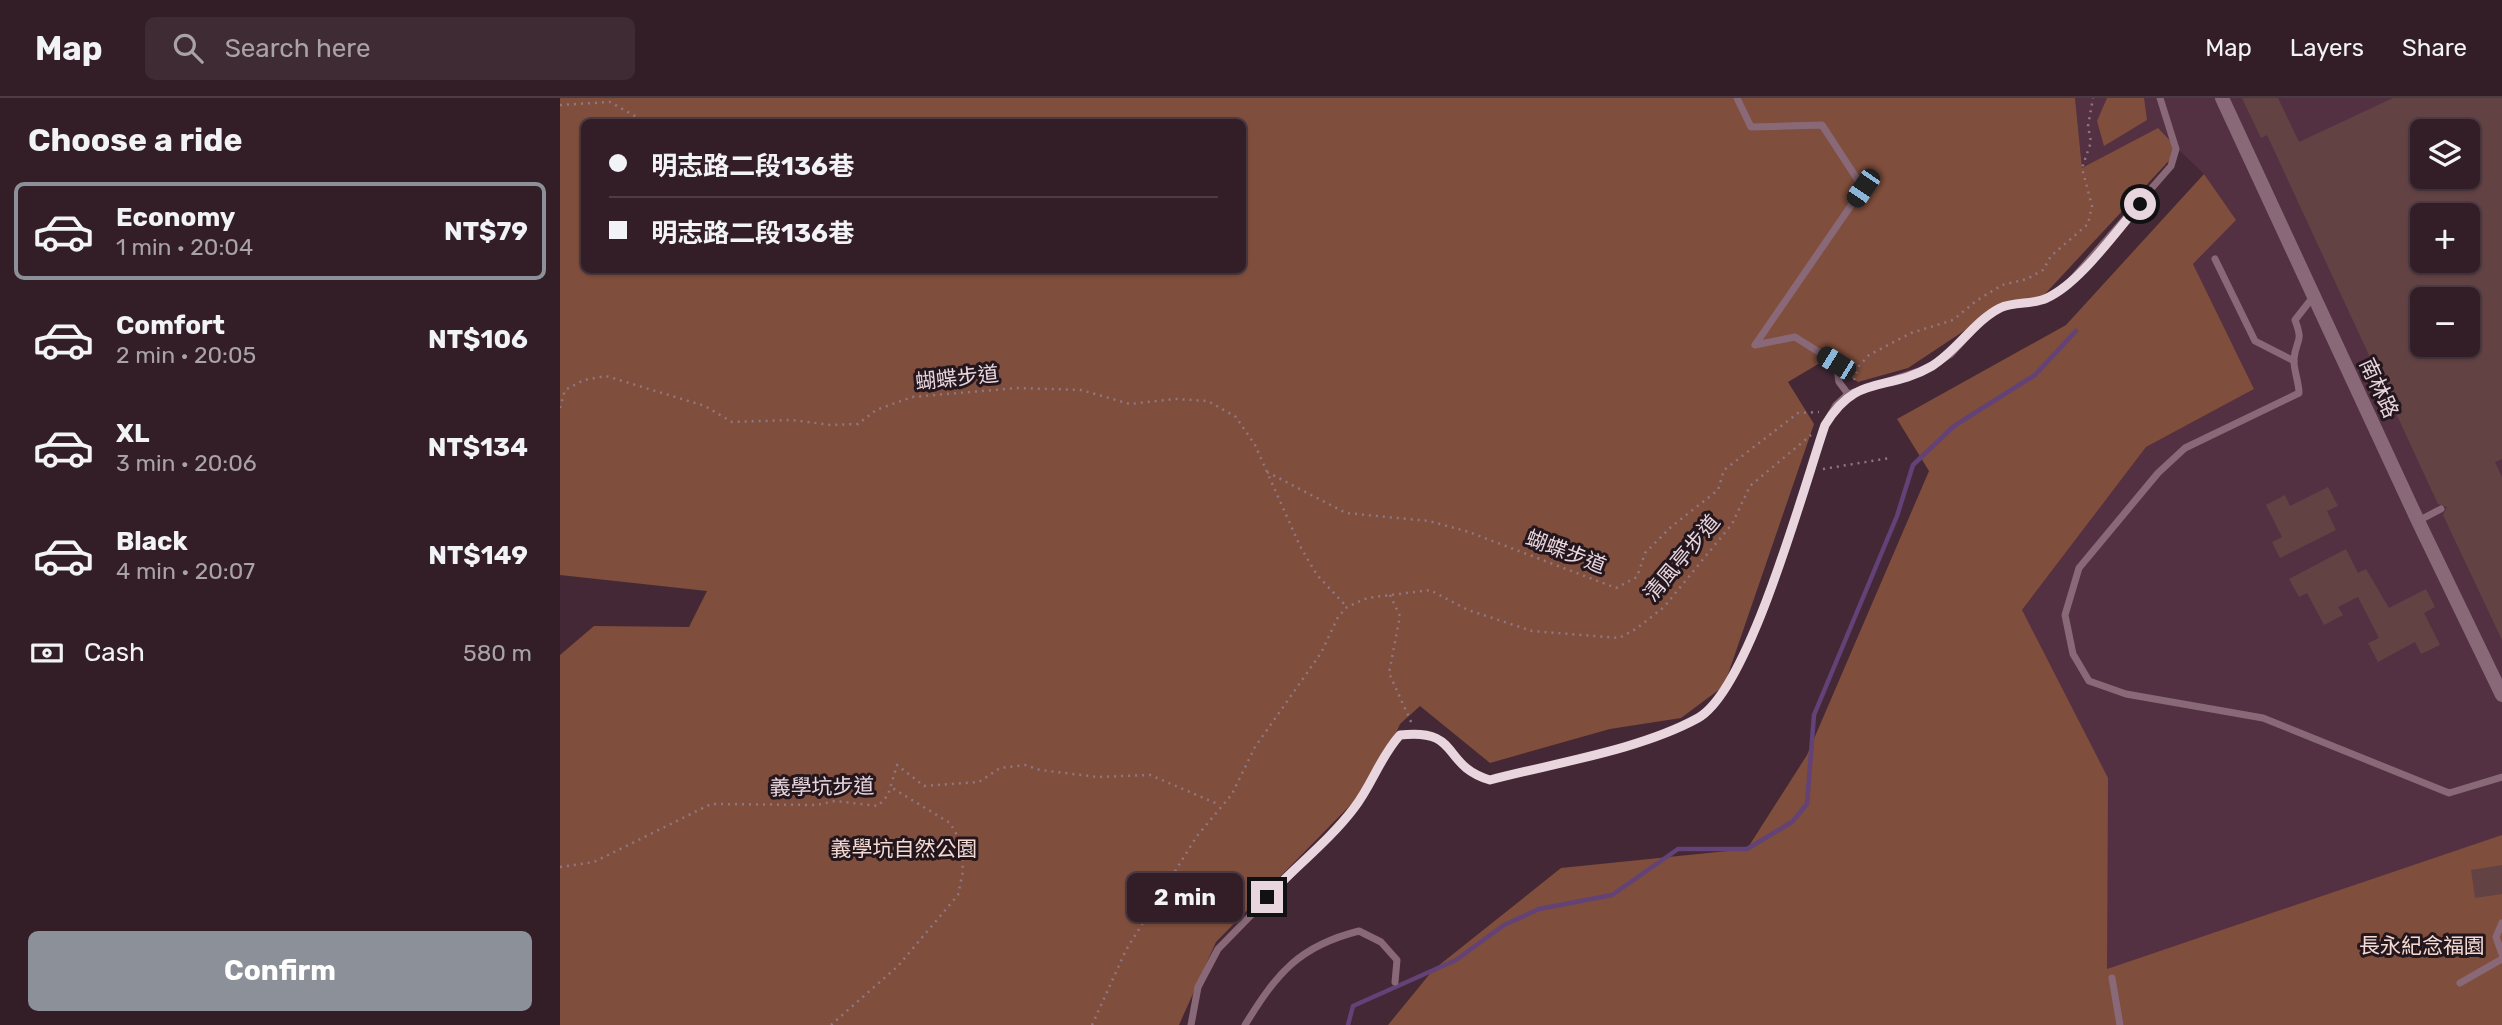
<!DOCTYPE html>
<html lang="en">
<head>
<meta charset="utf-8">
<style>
  body { margin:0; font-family:Rubik,"Noto Sans TC",sans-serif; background:#3e2b34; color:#f1f3f6; height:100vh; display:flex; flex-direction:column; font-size:26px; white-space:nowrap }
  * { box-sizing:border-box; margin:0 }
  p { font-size:23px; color:#a9a2a8 }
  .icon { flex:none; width:38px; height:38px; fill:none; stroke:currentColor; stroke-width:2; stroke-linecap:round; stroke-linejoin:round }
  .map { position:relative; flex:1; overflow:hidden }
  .drawer { display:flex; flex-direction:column; background:#331e28; width:560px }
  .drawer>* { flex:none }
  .guide { position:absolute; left:21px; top:21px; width:665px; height:154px; border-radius:10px; box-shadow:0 2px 5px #0004,0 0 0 2px #4e3c45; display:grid; align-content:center; height:154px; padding:0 28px; background:#331e28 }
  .fabs { position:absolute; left:1850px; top:21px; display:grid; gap:14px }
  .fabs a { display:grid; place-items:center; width:70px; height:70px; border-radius:10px; background:#331e28; box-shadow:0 2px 5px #0004,0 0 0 2px #4e3c45; font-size:35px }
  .end { position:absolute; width:32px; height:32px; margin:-16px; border:9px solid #e8d5dd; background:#111; box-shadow:0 0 0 4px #111 }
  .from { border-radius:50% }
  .bubble { position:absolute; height:49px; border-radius:10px; background:#331e28; box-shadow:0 2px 5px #0004,0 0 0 2px #4e3c45; font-size:23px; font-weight:700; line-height:49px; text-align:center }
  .car { position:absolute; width:21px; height:42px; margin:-21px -10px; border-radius:9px; box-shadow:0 0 5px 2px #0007; background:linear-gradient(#222 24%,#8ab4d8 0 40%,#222 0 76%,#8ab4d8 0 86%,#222 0) }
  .guide b { display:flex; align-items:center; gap:24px; height:66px; font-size:26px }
  .guide b+b { border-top:2px solid #4e3c45 }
  .guide i { width:18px; height:18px; background:#f1f3f6 }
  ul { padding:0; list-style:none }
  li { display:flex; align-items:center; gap:21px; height:98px; margin:0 14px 10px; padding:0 14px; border:4px solid transparent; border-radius:10px }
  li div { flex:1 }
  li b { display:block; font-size:26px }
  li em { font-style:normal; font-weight:700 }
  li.active { border-color:#8c9099 }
  li>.icon { width:63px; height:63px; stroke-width:1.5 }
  h2 { padding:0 28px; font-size:32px; line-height:84px }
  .pay { display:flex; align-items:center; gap:18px; height:77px; padding:0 28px; font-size:26px }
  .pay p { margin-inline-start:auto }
  .primary-button { display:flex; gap:14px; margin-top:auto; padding:14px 28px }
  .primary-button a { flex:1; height:80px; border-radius:10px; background:#8c9099; color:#fff; font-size:28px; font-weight:700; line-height:80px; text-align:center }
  header { display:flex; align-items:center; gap:42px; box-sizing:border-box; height:98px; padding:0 35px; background:#331e28; border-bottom:2px solid #4e3c45 }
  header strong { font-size:33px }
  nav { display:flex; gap:38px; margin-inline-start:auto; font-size:24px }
  .search { width:490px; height:63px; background:#3e2b34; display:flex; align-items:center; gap:18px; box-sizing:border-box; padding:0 24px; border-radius:10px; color:#a9a2a8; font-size:26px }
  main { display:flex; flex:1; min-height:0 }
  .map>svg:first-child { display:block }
  .built { fill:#543142; fill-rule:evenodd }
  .green { fill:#804e3c; fill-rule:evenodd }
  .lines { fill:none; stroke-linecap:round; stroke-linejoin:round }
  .stream { stroke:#624277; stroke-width:4.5 }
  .building { fill:#634244; fill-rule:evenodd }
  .path { stroke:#8f7783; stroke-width:2.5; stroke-dasharray:2 5; stroke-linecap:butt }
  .lane { stroke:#896977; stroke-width:7 }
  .street { stroke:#896977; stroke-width:14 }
  .route { stroke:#e8d5dd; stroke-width:9 }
  .labels { text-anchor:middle; stroke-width:6; stroke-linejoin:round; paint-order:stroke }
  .street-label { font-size:21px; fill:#e8d5dd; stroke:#23161c }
  .park-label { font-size:21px; fill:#f3dad2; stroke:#23161c }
</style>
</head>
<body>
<header>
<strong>Map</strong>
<div class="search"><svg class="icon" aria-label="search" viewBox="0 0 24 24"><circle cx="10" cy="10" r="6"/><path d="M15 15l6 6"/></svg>Search here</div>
<nav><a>Map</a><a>Layers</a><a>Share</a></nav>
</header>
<main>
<section class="drawer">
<h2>Choose a ride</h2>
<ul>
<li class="active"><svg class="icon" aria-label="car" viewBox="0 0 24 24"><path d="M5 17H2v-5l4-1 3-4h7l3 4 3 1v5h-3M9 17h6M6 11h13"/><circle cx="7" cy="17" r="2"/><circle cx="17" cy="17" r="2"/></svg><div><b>Economy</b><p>1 min · 20:04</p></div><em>NT$79</em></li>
<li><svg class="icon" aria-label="car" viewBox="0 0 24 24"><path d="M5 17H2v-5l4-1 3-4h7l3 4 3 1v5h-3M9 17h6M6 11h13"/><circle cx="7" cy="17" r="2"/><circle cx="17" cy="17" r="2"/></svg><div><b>Comfort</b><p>2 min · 20:05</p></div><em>NT$106</em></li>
<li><svg class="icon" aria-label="car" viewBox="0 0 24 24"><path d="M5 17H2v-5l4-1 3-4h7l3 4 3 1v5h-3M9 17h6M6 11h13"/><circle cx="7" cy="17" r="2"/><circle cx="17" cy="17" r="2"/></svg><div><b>XL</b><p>3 min · 20:06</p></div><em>NT$134</em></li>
<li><svg class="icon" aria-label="car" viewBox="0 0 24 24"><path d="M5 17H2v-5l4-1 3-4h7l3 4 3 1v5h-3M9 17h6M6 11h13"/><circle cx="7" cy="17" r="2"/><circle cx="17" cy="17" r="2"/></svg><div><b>Black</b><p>4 min · 20:07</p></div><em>NT$149</em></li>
</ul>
<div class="pay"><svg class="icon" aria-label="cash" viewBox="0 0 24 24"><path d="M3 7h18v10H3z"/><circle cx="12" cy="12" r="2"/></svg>Cash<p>580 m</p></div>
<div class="primary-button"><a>Confirm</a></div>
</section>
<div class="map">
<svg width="1942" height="927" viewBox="0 0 1942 927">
  <rect width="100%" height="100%" fill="#442836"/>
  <path class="built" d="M1515,0H1942V927H1549L1462,512L1586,349L1694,291L1633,166L1675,122L1644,76L1619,52L1522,70ZM1862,33H1908V79H1862ZM1862,117H1908V163H1862ZM1862,201H1908V247H1862Z"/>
  <g class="green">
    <path d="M0,0H1515L1522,70L1598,30L1619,52L1484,197L1431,215L1348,270L1298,284L1265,262L1228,284L1254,326L1164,588L1121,620L1050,631L930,665L860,608L840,626L815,682L656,844L619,927H0V557L34,528L129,529L147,493L0,477ZM24,24H682V172H24Z"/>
    <polygon points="1547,0 1584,0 1587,22 1544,48 1537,23"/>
    <polygon points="1644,76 1676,122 1633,166 1694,291 1586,349 1462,512 1548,680 1547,871 1942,737 1942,927 828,927 873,872 1001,770 1187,751 1247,657 1369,373 1337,321 1506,227"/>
  </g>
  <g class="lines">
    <polyline class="stream" points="788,927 793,908 896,862 944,827 979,811 1052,797 1118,751 1187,751 1232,724 1247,706 1254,617 1337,418 1353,367 1394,328 1475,277 1516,233"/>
  </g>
  <g class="building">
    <path d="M1682,0H1718L1739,44L1833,0H1942V361L1935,364L1942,379V542L1883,417L1887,409L1878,406L1707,37L1701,40ZM1862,33H1908V79H1862ZM1862,117H1908V163H1862ZM1862,201H1908V247H1862Z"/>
    <polygon points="1768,389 1778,408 1767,413 1776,432 1720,460 1712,444 1722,439 1706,407 1725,397 1730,408"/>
    <polygon points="1786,451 1798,475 1806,471 1829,510 1866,491 1875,509 1864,515 1880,547 1861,556 1855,544 1818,564 1808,545 1819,540 1798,499 1778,509 1783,517 1764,527 1747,495 1739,499 1729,481"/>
    <polygon points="1942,767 1942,796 1915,800 1911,772"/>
  </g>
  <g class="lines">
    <g class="path">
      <polyline points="0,7 50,4 82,22 95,24"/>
      <polyline points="1294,282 1299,268 1309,257 1351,235 1393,222 1416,203 1442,187 1467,181 1483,172 1491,158 1528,126 1532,108 1522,70 1531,44 1528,28 1533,0"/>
      <polyline points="0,310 5,292 24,282 46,278 145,308 172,324 232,322 271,327 298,326 316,312 352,299 457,290 521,292 570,306 616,301 648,303 676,319 695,347 740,448 757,477 787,509"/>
      <polyline points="1263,371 1330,360"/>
      <polyline points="707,374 786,415 869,423 909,434 1056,490 1077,479 1085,455 1111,429 1158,392 1164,372 1238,315 1259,314"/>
      <polyline points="830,497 840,518 829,575 852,626"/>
      <polyline points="0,769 34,764 151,706 257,707 275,703 318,708 328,697 337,667 364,688 419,684 440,670 465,667 480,672 538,679 590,677 660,707"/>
      <polyline points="271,927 338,868 398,797 403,773 401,744 390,725 329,688"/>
      <polyline points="532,927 566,852 637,738 672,696 695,649 761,555 778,519 787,509 807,500 870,492 908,512 972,533 1059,540 1076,531 1104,509 1172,426 1190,388 1251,337"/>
    </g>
    <g class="lane">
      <polyline points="1177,0 1191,29 1262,27 1303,90 1195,247 1235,239 1276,265 1279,284 1288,296"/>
      <polyline points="1655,161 1695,243 1734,263"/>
      <path d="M1753,199L1735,222C1744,246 1736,240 1734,261C1733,270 1739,284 1739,295L1625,350L1598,375L1519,470L1505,517L1513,556L1529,583L1566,596L1703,620L1889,695L1942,679"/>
      <polyline points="1858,423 1881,411"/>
      <polyline points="1942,825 1936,839 1942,856"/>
      <polyline points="1552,880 1560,927"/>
      <polyline points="1900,885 1942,861"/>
      <path d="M631,927L638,889L658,851L792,714C810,689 819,660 840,637C902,629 881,667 930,682C992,666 1082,651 1138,621C1192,591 1243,389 1265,327L1276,307L1288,296L1368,270L1391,256L1426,218L1444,208L1485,201L1508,186L1611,68L1616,51L1600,0"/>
      <path d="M685,927C717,875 739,848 799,833L821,844L837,862L835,884"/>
    </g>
    <polyline class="street" points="1662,0 1858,423 1942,597"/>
  </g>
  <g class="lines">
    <path class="route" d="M707,799C735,769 770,742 794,710C812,687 820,659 840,637C902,630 880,667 930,682C994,665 1080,652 1138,620C1189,592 1244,388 1265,327C1297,274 1326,295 1372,268C1398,252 1413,224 1440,210C1455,203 1473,207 1487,200C1520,185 1555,134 1580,106"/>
  </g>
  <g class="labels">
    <g class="street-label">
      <text transform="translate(397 280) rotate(-6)" y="7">蝴蝶步道</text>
      <text transform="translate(1819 290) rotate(65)" y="7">南林路</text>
      <text transform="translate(1006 454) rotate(21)" y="7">蝴蝶步道</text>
      <text transform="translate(1122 460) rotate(-50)" y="7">清風亭步道</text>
      <text transform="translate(262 689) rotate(-1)" y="7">義學坑步道</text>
    </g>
    <g class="park-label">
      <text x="344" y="758">義學坑自然公園</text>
      <text x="1862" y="855">長永紀念福園</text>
    </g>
  </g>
</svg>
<div class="fabs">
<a><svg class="icon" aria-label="layers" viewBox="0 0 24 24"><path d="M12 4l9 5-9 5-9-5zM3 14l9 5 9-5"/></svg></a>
<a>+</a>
<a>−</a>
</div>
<i class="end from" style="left:1580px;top:106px"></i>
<i class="end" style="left:707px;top:799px"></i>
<div class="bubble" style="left:567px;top:775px;width:116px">2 min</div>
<i class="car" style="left:1303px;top:90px;rotate:214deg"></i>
<i class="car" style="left:1276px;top:265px;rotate:302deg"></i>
<div class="guide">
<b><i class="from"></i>明志路二段136巷</b>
<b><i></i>明志路二段136巷</b>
</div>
</div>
</main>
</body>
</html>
